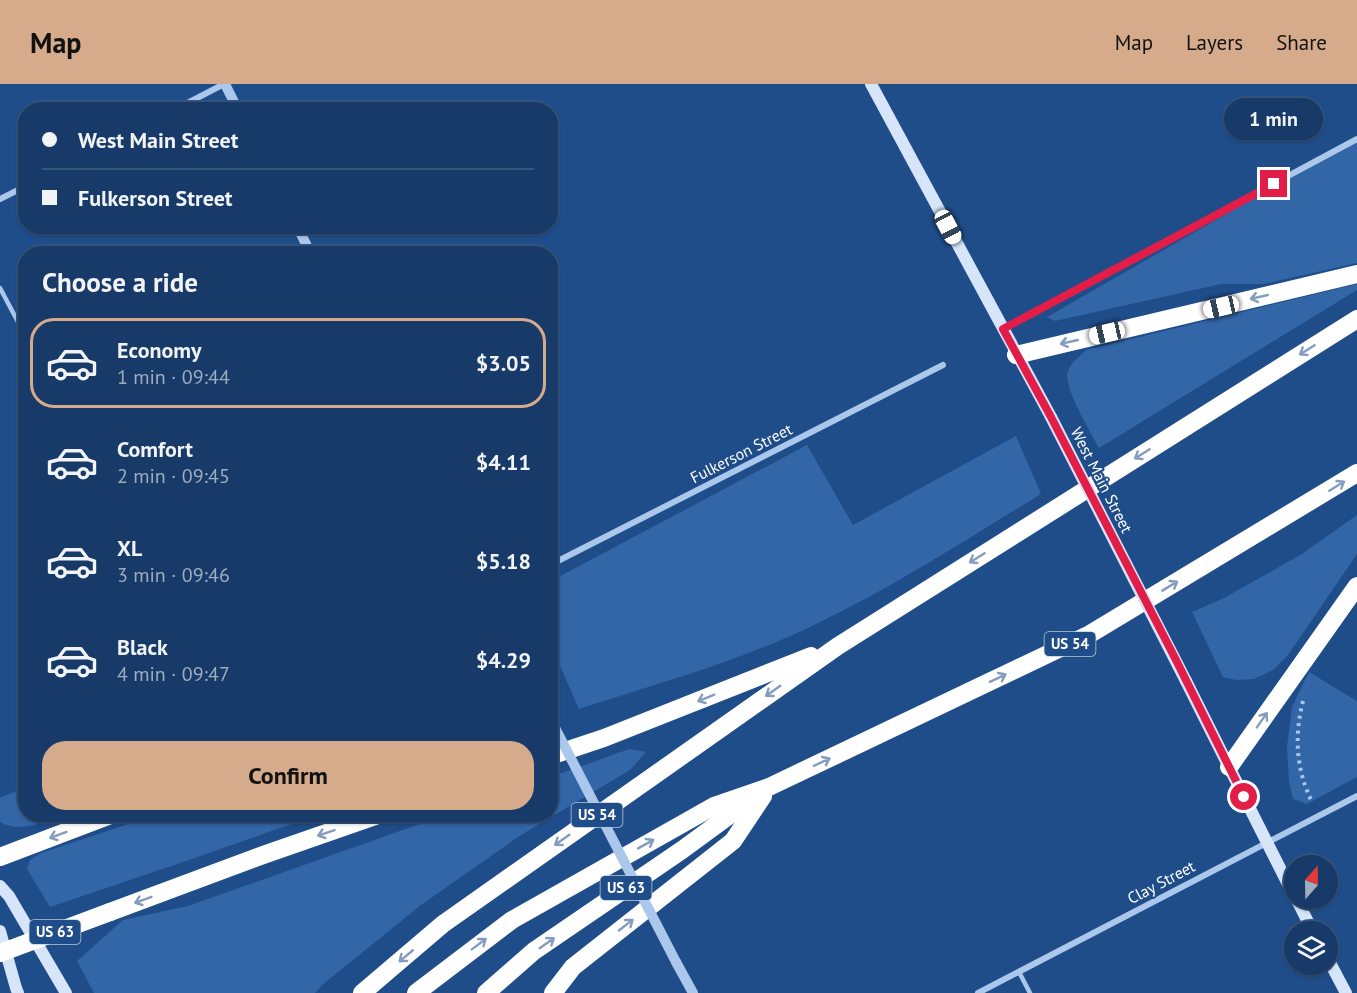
<!DOCTYPE html>
<html lang="en">
<head>
<meta charset="utf-8">
<style>
  body { margin:0; font-family:"PT Sans",sans-serif; background:#244571; color:#f1f3f6; height:100vh; display:flex; flex-direction:column; font-size:22px; white-space:nowrap }
  * { box-sizing:border-box; margin:0 }
  p { font-size:20px; color:#9eadc0 }
  .icon { flex:none; width:33px; height:33px; fill:none; stroke:currentColor; stroke-width:2; stroke-linecap:round; stroke-linejoin:round }
  .map { position:relative; flex:1; overflow:hidden }
  .sheet { position:absolute; left:18px; top:162px; width:540px; height:576px; display:flex; flex-direction:column; background:#173a68; border-radius:24px; box-shadow:0 2px 4px #0004,0 0 0 2px #36547c }
  .sheet>* { flex:none }
  .guide { position:absolute; left:18px; top:18px; width:540px; height:132px; border-radius:24px; box-shadow:0 2px 4px #0004,0 0 0 2px #36547c; display:grid; align-content:center; height:132px; padding:0 24px; background:#173a68 }
  .needle { width:39px; rotate:20deg }
  .fabs { position:absolute; left:1284px; top:771px; display:grid; gap:12px }
  .fabs a { display:grid; place-items:center; width:54px; height:54px; border-radius:50%; background:#173a68; box-shadow:0 2px 4px #0004,0 0 0 2px #36547c; font-size:30px }
  .end { position:absolute; width:27px; height:27px; margin:-14px; border:8px solid #e11d48; background:#fff; box-shadow:0 0 0 3px #fff }
  .from { border-radius:50% }
  .bubble { position:absolute; height:42px; border-radius:21px; background:#173a68; box-shadow:0 2px 4px #0004,0 0 0 2px #36547c; font-size:20px; font-weight:700; line-height:42px; text-align:center }
  .car { position:absolute; width:18px; height:36px; margin:-18px -9px; border-radius:8px; box-shadow:0 0 4px 2px #0007; background:linear-gradient(#fff 24%,#345 0 40%,#fff 0 76%,#345 0 86%,#fff 0) }
  .guide b { display:flex; align-items:center; gap:21px; height:57px; font-size:22px }
  .guide b+b { border-top:2px solid #36547c }
  .guide i { width:15px; height:15px; background:#f1f3f6 }
  ul { padding:0; list-style:none }
  li { display:flex; align-items:center; gap:18px; height:90px; margin:0 12px 9px; padding:0 12px; border:3px solid transparent; border-radius:24px }
  li div { flex:1 }
  li b { display:block; font-size:22px }
  li em { font-style:normal; font-weight:700 }
  li.selected { border-color:#d6ab8b }
  li>.icon { width:54px; height:54px; stroke-width:1.5 }
  h2 { padding:0 24px; font-size:27px; line-height:72px }
  .primary-button { display:flex; gap:12px; margin-top:auto; padding:12px 24px }
  .primary-button a { flex:1; height:69px; border-radius:24px; background:#d6ab8b; color:#111; font-size:24px; font-weight:700; line-height:69px; text-align:center }
  header { display:flex; align-items:center; gap:36px; box-sizing:border-box; height:84px; padding:0 30px; background:#d6ab8b; color:#111 }
  header strong { font-size:28px }
  nav { display:flex; gap:33px; margin-inline-start:auto; font-size:21px }
  .map>svg:first-child { display:block }
  .green { fill:#3366a7 }
  .lines { fill:none; stroke-linecap:round; stroke-linejoin:round }
  .path { stroke:#abc7eb; stroke-width:4; stroke-dasharray:3 4.5; stroke-linecap:butt }
  .service { stroke:#abc7eb; stroke-width:4.5 }
  .minor { stroke:#abc7eb; stroke-width:6 }
  .tertiary { stroke:#abc7eb; stroke-width:10 }
  .secondary { stroke:#d6e5f9; stroke-width:12 }
  .motorway { stroke:#fff; stroke-width:18 }
  .tertiary-bridge { stroke:#abc7eb; stroke-width:10 }
  .secondary-bridge { stroke:#d6e5f9; stroke-width:12 }
  .motorway-bridge { stroke:#fff; stroke-width:18 }
  .oneway { stroke:#849dbf }
  .route { stroke:#e11d48; stroke-width:8 }
  .labels { text-anchor:middle; stroke-width:4.5; stroke-linejoin:round; paint-order:stroke }
  .shield { fill:#1f4d8a; stroke:#bccadc; stroke-width:1.5 }
  .shield-label { font-size:15px; font-weight:bold; fill:#fff }
  .street-label { font-size:16px; fill:#fff; stroke:#1f4d8a }
</style>
</head>
<body>
<header>
<strong>Map</strong>
<nav><a>Map</a><a>Layers</a><a>Share</a></nav>
</header>
<div class="map">
<svg width="1357" height="909" viewBox="0 0 1357 909">
  <rect width="100%" height="100%" fill="#1f4d8a"/>
  <g class="green">
    <polygon points="1357,55 1357,179 1263,200 1221,200 1055,237 1047,233"/>
    <path d="M1357,200V206L1099,364C1091,349 1062,301 1068,287C1071,278 1080,272 1086,266Z"/>
    <path d="M1016,352L1041,410C967,455 894,503 816,540C741,577 659,599 579,625L551,561V497L807,361L853,441Z"/>
    <polygon points="1357,431 1357,470 1288,571 1273,586 1254,595 1236,596 1223,593 1192,528 1224,514 1302,470"/>
    <polygon points="1309,588 1357,617 1357,693 1307,720 1293,715 1289,698 1287,663 1292,623"/>
    <polygon points="629,665 646,668 630,686 521,751 421,821 322,901 315,909 94,909 77,877 123,836 188,822 445,731 550,730 551,693"/>
    <path d="M25,703L26,730L65,731C45,737 21,750 0,738V714Z"/>
    <polygon points="156,731 156,730 317,731 192,775 50,823 27,785 30,776 41,769"/>
  </g>
  <g class="lines">
    <path class="path" d="M1303,617C1294,653 1296,685 1312,718"/>
    <g class="service">
      <polyline points="0,204 26,253"/>
      <polyline points="1019,888 1030,909"/>
    </g>
    <g class="minor">
      <polyline points="174,26 224,0"/>
      <polyline points="0,115 26,102"/>
      <polyline points="1003,245 1357,55"/>
      <polyline points="550,481 943,281"/>
      <polyline points="978,909 1357,712"/>
    </g>
    <g class="tertiary">
      <polyline points="225,0 238,26"/>
      <polyline points="297,142 311,170"/>
      <polyline points="676,878 693,909"/>
    </g>
    <g class="secondary">
      <polyline points="871,0 1051,333"/>
      <polyline points="1186,597 1229,683 1294,812"/>
      <polyline points="0,802 9,812 66,909"/>
      <polyline points="1296,814 1313,848"/>
      <polyline points="0,847 16,904 18,909"/>
      <polyline points="1328,875 1346,909"/>
    </g>
    <g class="motorway">
      <polyline points="1016,271 1357,190"/>
      <polyline points="550,672 604,654 811,572"/>
      <polyline points="1229,683 1357,502"/>
      <polyline points="0,773 113,730"/>
      <polyline points="110,828 266,770 381,730"/>
      <polyline points="362,909 443,840 838,562 1357,235"/>
      <polyline points="416,909 512,836 714,722 769,703 1090,550 1357,389"/>
      <polyline points="486,909 534,867 682,766 753,714"/>
      <polyline points="553,909 573,883 733,757 763,712"/>
    </g>
    <polyline class="tertiary-bridge" points="550,634 676,878"/>
    <polyline class="secondary-bridge" points="1051,333 1186,597"/>
    <polyline class="motorway-bridge" points="0,869 110,828"/>
  </g>
  <defs><path id="oneway-shaft" d="M-6 0H5M1.5-3L5.5 0L1.5 3" fill="none" stroke-width="1.6" stroke-linecap="round" stroke-linejoin="round" transform="scale(1.5)"/></defs>
  <g class="oneway">
    <use href="#oneway-shaft" transform="translate(1259 213) rotate(167)"/>
    <use href="#oneway-shaft" transform="translate(1069 258) rotate(167)"/>
    <use href="#oneway-shaft" transform="translate(1307 266) rotate(148)"/>
    <use href="#oneway-shaft" transform="translate(1142 370) rotate(148)"/>
    <use href="#oneway-shaft" transform="translate(1337 402) rotate(-32)"/>
    <use href="#oneway-shaft" transform="translate(977 474) rotate(148)"/>
    <use href="#oneway-shaft" transform="translate(1170 502) rotate(-31)"/>
    <use href="#oneway-shaft" transform="translate(998 594) rotate(-25)"/>
    <use href="#oneway-shaft" transform="translate(773 607) rotate(145)"/>
    <use href="#oneway-shaft" transform="translate(706 614) rotate(158)"/>
    <use href="#oneway-shaft" transform="translate(1262 636) rotate(-55)"/>
    <use href="#oneway-shaft" transform="translate(822 678) rotate(-25)"/>
    <use href="#oneway-shaft" transform="translate(326 749) rotate(161)"/>
    <use href="#oneway-shaft" transform="translate(58 751) rotate(160)"/>
    <use href="#oneway-shaft" transform="translate(562 756) rotate(145)"/>
    <use href="#oneway-shaft" transform="translate(646 760) rotate(-29)"/>
    <use href="#oneway-shaft" transform="translate(143 816) rotate(160)"/>
    <use href="#oneway-shaft" transform="translate(626 841) rotate(-38)"/>
    <use href="#oneway-shaft" transform="translate(547 859) rotate(-35)"/>
    <use href="#oneway-shaft" transform="translate(479 860) rotate(-37)"/>
    <use href="#oneway-shaft" transform="translate(406 872) rotate(140)"/>
  </g>
  <g class="lines">
    <polyline class="route" points="1244,713 1176,576 1051,333 1003,245 1274,100"/>
  </g>
  <g class="labels">
    <g class="shield">
      <rect x="1044.5" y="548" width="51" height="24" rx="4.5"/>
      <rect x="571.5" y="719" width="51" height="24" rx="4.5"/>
      <rect x="600.5" y="792" width="51" height="24" rx="4.5"/>
      <rect x="29.5" y="836" width="51" height="24" rx="4.5"/>
    </g>
    <g class="shield-label">
      <text x="1070" y="565">US 54</text>
      <text x="597" y="736">US 54</text>
      <text x="626" y="809">US 63</text>
      <text x="55" y="853">US 63</text>
    </g>
    <g class="street-label">
      <text transform="translate(741 369) rotate(-27)" y="6">Fulkerson Street</text>
      <text transform="translate(1102 396) rotate(63)" y="6">West Main Street</text>
      <text transform="translate(1161 798) rotate(-28)" y="6">Clay Street</text>
    </g>
  </g>
</svg>
<div class="fabs">
<a><svg class="needle" viewBox="-14 -14 28 28"><path d="M0-13l5 13h-10z" fill="#e53935"/><path d="M0 13l5-13h-10z" fill="#9eadc0"/></svg></a>
<a><svg class="icon" aria-label="layers" viewBox="0 0 24 24"><path d="M12 4l9 5-9 5-9-5zM3 14l9 5 9-5"/></svg></a>
</div>
<i class="end from" style="left:1244px;top:713px"></i>
<i class="end" style="left:1274px;top:100px"></i>
<div class="bubble" style="left:1224px;top:14px;width:99px">1 min</div>
<i class="car" style="left:948px;top:143px;rotate:152deg"></i>
<i class="car" style="left:1221px;top:223px;rotate:257deg"></i>
<i class="car" style="left:1107px;top:249px;rotate:257deg"></i>
<div class="guide">
<b><i class="from"></i>West Main Street</b>
<b><i></i>Fulkerson Street</b>
</div>
<section class="sheet">
<h2>Choose a ride</h2>
<ul>
<li class="selected"><svg class="icon" aria-label="car" viewBox="0 0 24 24"><path d="M5 17H2v-5l4-1 3-4h7l3 4 3 1v5h-3M9 17h6M6 11h13"/><circle cx="7" cy="17" r="2"/><circle cx="17" cy="17" r="2"/></svg><div><b>Economy</b><p>1 min · 09:44</p></div><em>$3.05</em></li>
<li><svg class="icon" aria-label="car" viewBox="0 0 24 24"><path d="M5 17H2v-5l4-1 3-4h7l3 4 3 1v5h-3M9 17h6M6 11h13"/><circle cx="7" cy="17" r="2"/><circle cx="17" cy="17" r="2"/></svg><div><b>Comfort</b><p>2 min · 09:45</p></div><em>$4.11</em></li>
<li><svg class="icon" aria-label="car" viewBox="0 0 24 24"><path d="M5 17H2v-5l4-1 3-4h7l3 4 3 1v5h-3M9 17h6M6 11h13"/><circle cx="7" cy="17" r="2"/><circle cx="17" cy="17" r="2"/></svg><div><b>XL</b><p>3 min · 09:46</p></div><em>$5.18</em></li>
<li><svg class="icon" aria-label="car" viewBox="0 0 24 24"><path d="M5 17H2v-5l4-1 3-4h7l3 4 3 1v5h-3M9 17h6M6 11h13"/><circle cx="7" cy="17" r="2"/><circle cx="17" cy="17" r="2"/></svg><div><b>Black</b><p>4 min · 09:47</p></div><em>$4.29</em></li>
</ul>
<div class="primary-button"><a>Confirm</a></div>
</section>
</div>
</body>
</html>
